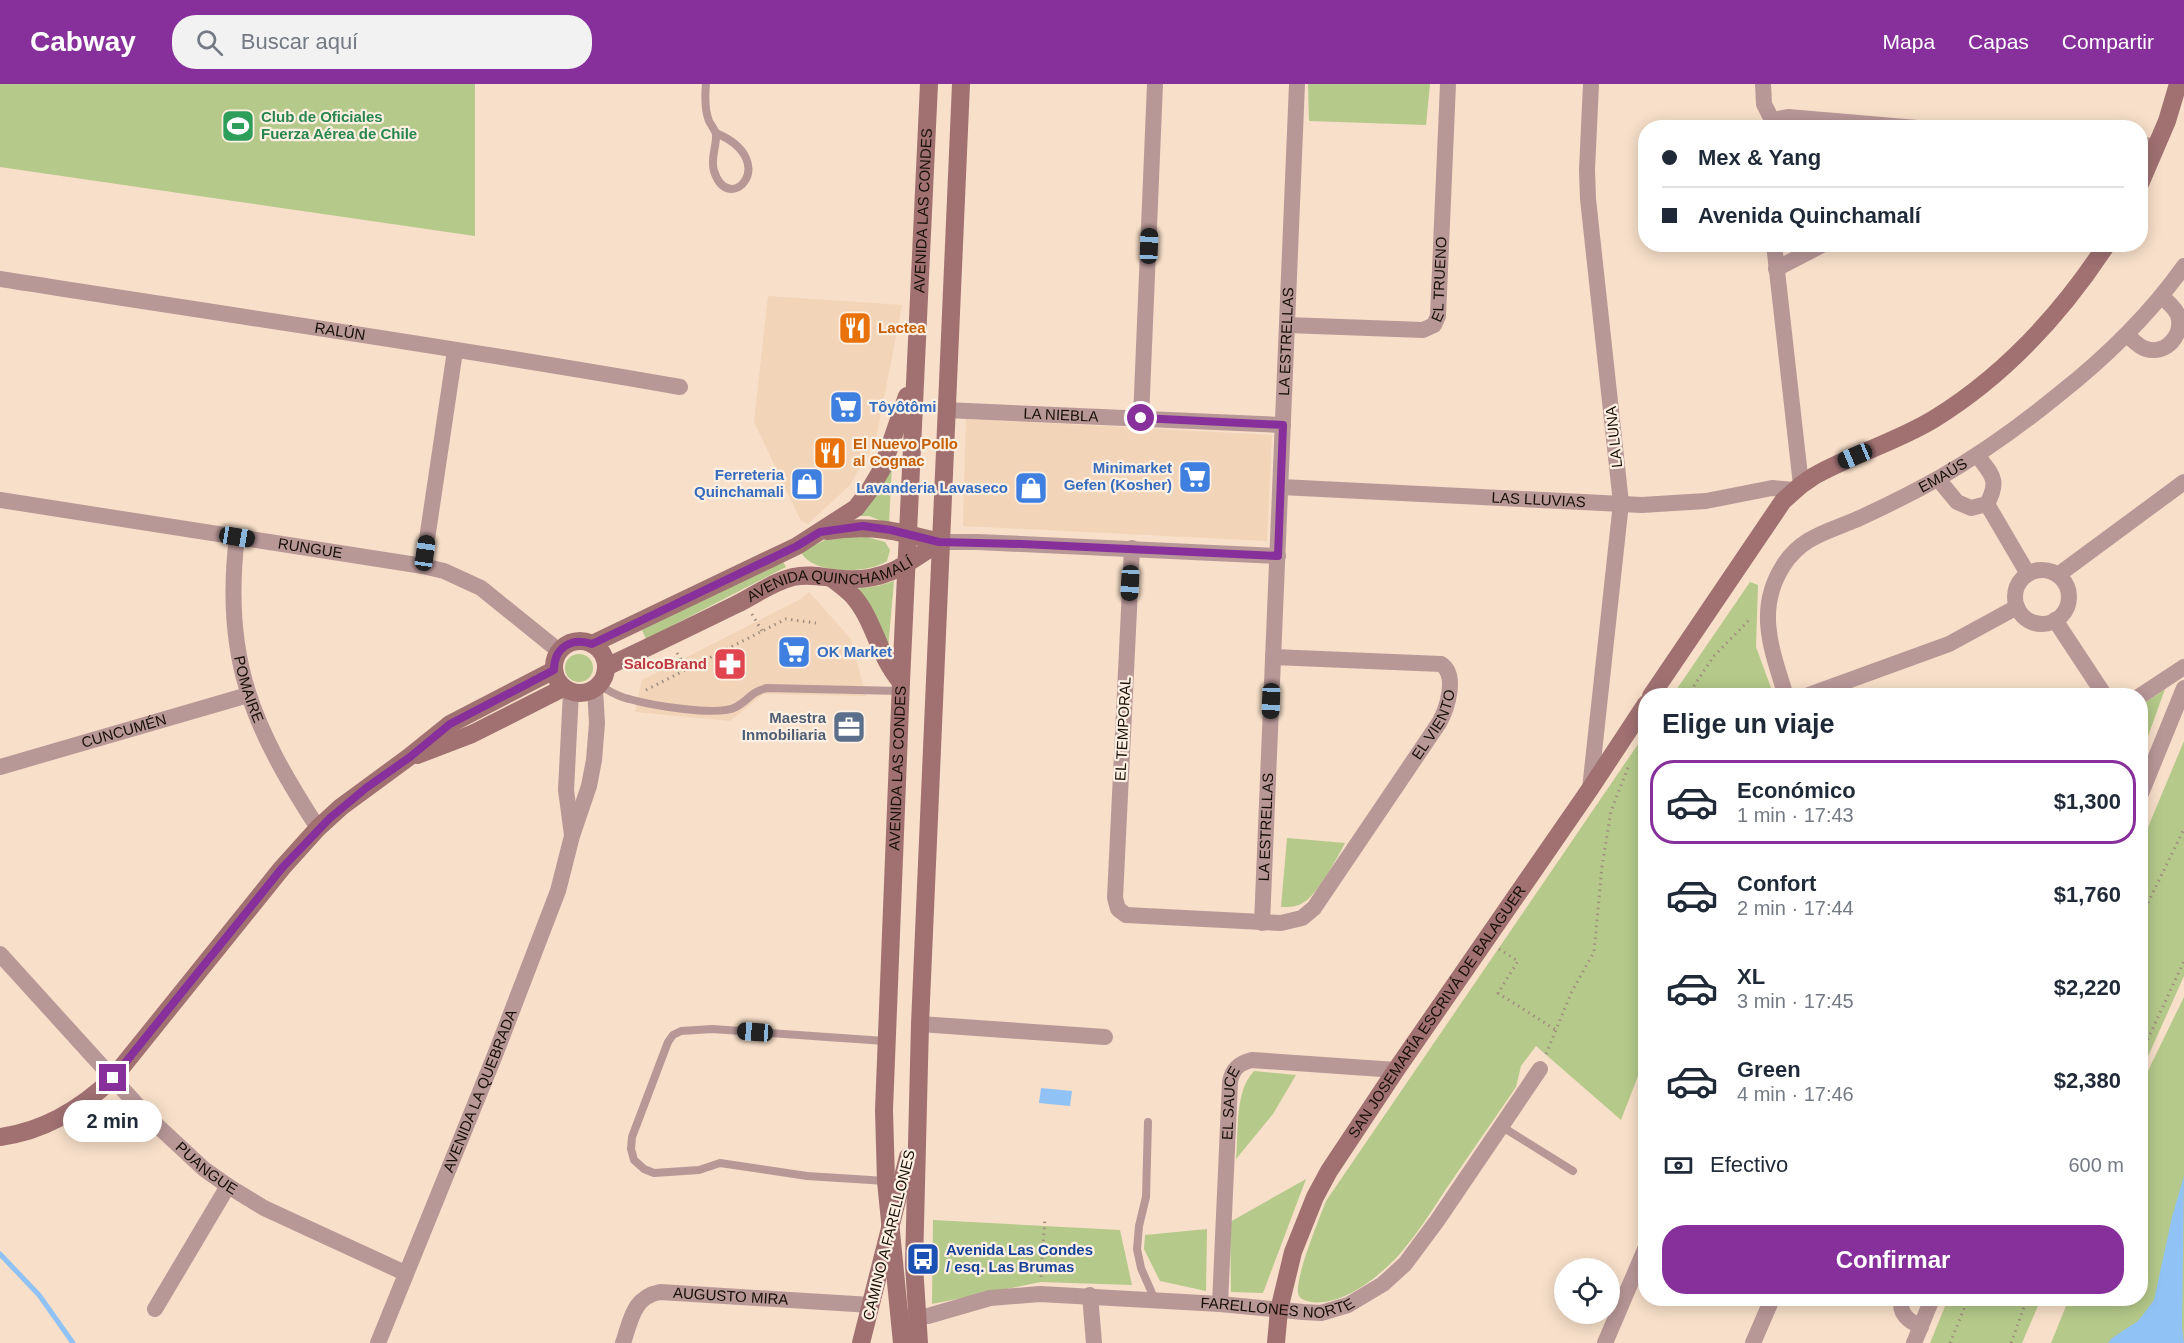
<!DOCTYPE html>
<html lang="es">
<head>
<meta charset="utf-8">
<style>
  body { margin:0; font-family:Arial,sans-serif; background:#f2f2f3; color:#1f2937; height:100vh; display:flex; flex-direction:column; font-size:22px; white-space:nowrap }
  * { box-sizing:border-box; margin:0 }
  p { font-size:20px; color:#747a83 }
  .icon { flex:none; width:33px; height:33px; fill:none; stroke:currentColor; stroke-width:2; stroke-linecap:round; stroke-linejoin:round }
  .map { position:relative; flex:1; overflow:hidden }
  .panel { position:absolute; left:1638px; top:604px; width:510px; height:618px; display:flex; flex-direction:column; background:#fff; border-radius:24px; box-shadow:0 3px 15px #0003 }
  .panel>* { flex:none }
  .guide { position:absolute; left:1638px; top:36px; width:510px; height:132px; border-radius:24px; box-shadow:0 3px 15px #0003; display:grid; align-content:center; height:132px; padding:0 24px; background:#fff }
  .buttons { position:absolute; left:1554px; top:1174px; display:grid; gap:12px }
  .buttons a { display:grid; place-items:center; width:66px; height:66px; border-radius:50%; background:#fff; box-shadow:0 3px 15px #0003; font-size:30px }
  .end { position:absolute; width:27px; height:27px; margin:-14px; border:8px solid #872f9b; background:#fff; box-shadow:0 0 0 3px #fff }
  .from { border-radius:50% }
  .bubble { position:absolute; height:42px; border-radius:21px; background:#fff; box-shadow:0 3px 15px #0003; font-size:20px; font-weight:600; line-height:42px; text-align:center }
  .car { position:absolute; width:18px; height:36px; margin:-18px -9px; border-radius:8px; box-shadow:0 0 4px 2px #0007; background:linear-gradient(#222 24%,#8ab4d8 0 40%,#222 0 76%,#8ab4d8 0 86%,#222 0) }
  .guide b { display:flex; align-items:center; gap:21px; height:57px; font-size:22px }
  .guide b+b { border-top:2px solid #e0e1e3 }
  .guide i { width:15px; height:15px; background:#1f2937 }
  ul { padding:0; list-style:none }
  li { display:flex; align-items:center; gap:18px; height:84px; margin:0 12px 9px; padding:0 12px; border:3px solid transparent; border-radius:24px }
  li div { flex:1 }
  li b { display:block; font-size:22px }
  li em { font-style:normal; font-weight:600 }
  li.active { border-color:#872f9b }
  li>.icon { width:54px; height:54px; stroke-width:1.5 }
  h2 { padding:0 24px; font-size:27px; line-height:72px }
  .pay { display:flex; align-items:center; gap:15px; height:66px; padding:0 24px; font-size:22px }
  .pay p { margin-inline-start:auto }
  .action { display:flex; gap:12px; margin-top:auto; padding:12px 24px }
  .action a { flex:1; height:69px; border-radius:24px; background:#872f9b; color:#fff; font-size:24px; font-weight:600; line-height:69px; text-align:center }
  header { display:flex; align-items:center; gap:36px; box-sizing:border-box; height:84px; padding:0 30px; background:#872f9b; color:#fff }
  header strong { font-size:28px }
  nav { display:flex; gap:33px; margin-inline-start:auto; font-size:21px }
  .search { width:420px; height:54px; background:#f2f2f3; display:flex; align-items:center; gap:15px; box-sizing:border-box; padding:0 21px; border-radius:24px; color:#747a83; font-size:22px }
  .map>svg:first-child { display:block }
  .built { fill:#f2d4b8 }
  .green { fill:#b5c98a }
  .water { fill:#91c2f5 }
  .lines { fill:none; stroke-linecap:round; stroke-linejoin:round }
  .stream { stroke:#91c2f5; stroke-width:5 }
  .path { stroke:#a18f7e; stroke-width:3; stroke-dasharray:1.5 4.5; stroke-linecap:butt }
  .lane { stroke:#b89797; stroke-width:8 }
  .street { stroke:#b89797; stroke-width:16 }
  .secondary { stroke:#a17172; stroke-width:18 }
  .route { stroke:#872f9b; stroke-width:8 }
  .labels { text-anchor:middle; stroke-width:4.5; stroke-linejoin:round; paint-order:stroke }
  .leisure-label { font-size:15px; font-weight:bold; fill:#27864d; stroke:#fdefe1; text-anchor:start }
  .street-label { font-size:15px; fill:#170f07; stroke:#fdefe1 }
  .food-label { font-size:15px; font-weight:bold; fill:#c56008; stroke:#fdefe1; text-anchor:start }
  .shop-label { font-size:15px; font-weight:bold; fill:#366cbe; stroke:#fdefe1; text-anchor:end }
  .health-label { font-size:15px; font-weight:bold; fill:#be3a42; stroke:#fdefe1; text-anchor:end }
  .service-label { font-size:15px; font-weight:bold; fill:#4e5e75; stroke:#fdefe1; text-anchor:end }
  .transit-label { font-size:15px; font-weight:bold; fill:#164399; stroke:#fdefe1; text-anchor:start }
</style>
</head>
<body>
<header>
<strong>Cabway</strong>
<div class="search"><svg class="icon" aria-label="search" viewBox="0 0 24 24"><circle cx="10" cy="10" r="6"/><path d="M15 15l6 6"/></svg>Buscar aquí</div>
<nav><a>Mapa</a><a>Capas</a><a>Compartir</a></nav>
</header>
<div class="map">
<svg width="2184" height="1259" viewBox="0 0 2184 1259">
  <rect width="100%" height="100%" fill="#f7dfc9"/>
  <g class="built">
    <polygon points="768,212 902,221 876,355 850,401 808,440 801,437 754,338"/>
    <polygon points="966,335 1272,351 1267,457 963,442"/>
    <polygon points="809,508 851,555 866,612 763,610 730,637 635,628 642,596 801,515"/>
  </g>
  <g class="green">
    <polygon points="0,0 475,0 475,152 0,83"/>
    <polygon points="1308,0 1430,0 1426,41 1309,37"/>
    <polygon points="892,381 889,440 869,432 855,432"/>
    <path d="M860,451L885,458L890,466L887,477C869,490 812,491 801,468L829,454Z"/>
    <polygon points="782,476 786,483 646,555 642,546"/>
    <polygon points="894,497 888,565 854,505 878,502"/>
    <polygon points="1750,498 1758,501 1756,563 1774,612 1672,612"/>
    <circle cx="579" cy="584" r="14"/>
    <polygon points="2165,605 2141,672 2141,621"/>
    <path d="M1645,650V974L1621,1036L1536,962L1521,982L1516,1003C1493,1037 1469,1071 1446,1105C1431,1128 1416,1152 1398,1172C1377,1194 1343,1222 1311,1218C1308,1217 1301,1216 1299,1212C1292,1200 1320,1133 1326,1117Z"/>
    <polygon points="2184,657 2184,892 2141,988 2141,760"/>
    <path d="M1287,754L1345,759C1337,774 1318,810 1304,818C1297,823 1289,823 1281,823Z"/>
    <polygon points="2184,913 2184,1259 2051,1259 2069,1215 2140,1215 2141,1001"/>
    <path d="M1254,987L1296,991L1273,1030L1236,1075C1239,1048 1234,1008 1254,987Z"/>
    <polygon points="1306,1095 1263,1209 1231,1208 1230,1138"/>
    <polygon points="933,1136 1120,1146 1132,1201 1041,1198 932,1220"/>
    <polygon points="1207,1145 1206,1207 1160,1197 1144,1165 1145,1151"/>
    <polygon points="1948,1215 2041,1215 2022,1259 1930,1259"/>
  </g>
  <g class="water">
    <polygon points="1041,1004 1072,1007 1070,1022 1039,1019"/>
    <polygon points="2184,1092 2182,1243 2184,1259 2108,1259 2112,1254 2138,1237 2154,1216 2172,1133"/>
  </g>
  <g class="lines">
    <polyline class="stream" points="0,1170 39,1211 73,1259"/>
    <g class="path">
      <polyline points="752,530 762,547"/>
      <polyline points="677,569 687,585"/>
      <polyline points="646,606 786,535 816,539"/>
      <polyline points="1687,612 1714,572 1750,535"/>
      <polyline points="2140,835 2184,745"/>
      <polyline points="1499,865 1518,877 1498,909 1556,946"/>
      <polyline points="1546,970 1572,907 1594,868 1602,782 1611,727 1629,681"/>
      <polyline points="2140,972 2184,877"/>
      <polyline points="1041,1193 1045,1134"/>
      <polyline points="1950,1259 1968,1215"/>
      <polyline points="2011,1259 2027,1215"/>
    </g>
    <g class="lane">
      <path d="M706,0C705,11 705,27 709,37C711,41 715,46 716,50C717,62 710,74 714,87C729,134 782,77 716,49"/>
      <path d="M599,601C609,607 618,613 629,615C650,621 718,633 736,623C749,616 750,608 767,604L900,607"/>
      <polyline points="885,957 712,945 681,947 673,951 668,958 632,1053 631,1065 634,1076 644,1085 654,1089 699,1086 720,1079 807,1092 886,1097"/>
      <polyline points="1148,1038 1146,1113 1139,1142 1137,1165 1141,1184 1155,1216"/>
      <polyline points="1501,1042 1573,1087"/>
    </g>
    <g class="street">
      <polyline points="1763,0 1764,20 1773,38"/>
      <polyline points="1769,44 1778,35 1788,33 1917,44"/>
      <polyline points="2140,61 2157,62"/>
      <polyline points="1774,160 1801,401"/>
      <polyline points="1776,185 1824,160"/>
      <path id="s1" d="M0,195C227,231 454,263 680,303"/>
      <path id="s2" d="M1287,241L1423,246L1434,241L1438,232L1448,0"/>
      <path d="M2127,251C2133,256 2139,263 2146,265C2166,271 2184,251 2178,231C2175,224 2168,218 2162,213"/>
      <path id="s3" d="M945,326L1283,341"/>
      <polyline points="1141,334 1155,0"/>
      <path d="M1938,395L1957,418L1971,424L1987,420C2000,396 1992,391 1977,371"/>
      <path id="s4" d="M1281,403L1642,421L1706,417L1772,404L1794,406"/>
      <path id="s5" d="M0,416L423,482L444,487L481,504L559,567"/>
      <polyline points="1987,420 2028,490"/>
      <path id="s6" d="M237,453C222,574 253,644 318,744"/>
      <polyline points="939,458 978,458 1278,472"/>
      <path id="s7" d="M1132,464L1115,814L1118,825L1126,831L1281,839L1302,834L1314,824L1439,639C1447,625 1458,591 1441,580L1273,573"/>
      <polyline points="423,482 455,267"/>
      <circle cx="2042" cy="513" r="27"/>
      <polyline points="2058,491 2184,398"/>
      <polyline points="2055,536 2105,612"/>
      <polyline points="571,608 566,706 572,751"/>
      <path id="s8" d="M1786,612C1772,567 1755,526 1783,482C1802,451 1832,447 1862,433C1888,421 1914,408 1939,394C1981,370 2020,342 2058,311C2106,273 2148,233 2184,182"/>
      <polyline points="1806,612 1949,560 2017,523"/>
      <polyline points="2140,612 2184,583"/>
      <path id="s9" d="M0,683L248,611"/>
      <polyline points="1590,705 1621,419 1588,115 1587,86 1591,0"/>
      <polyline points="2140,712 2184,604"/>
      <path id="s10" d="M1262,839L1297,0"/>
      <path id="s11" d="M0,870L148,1033L204,1085L228,1102L264,1124L405,1189"/>
      <polyline points="920,940 1105,953"/>
      <polyline points="1090,1211 1094,1259"/>
      <path d="M1902,1215C1898,1230 1909,1237 1921,1243"/>
      <path id="s12" d="M1220,1220L1230,998C1232,985 1239,979 1252,976L1396,986"/>
      <polyline points="155,1225 228,1102"/>
      <path id="s13" d="M906,1233L928,1232L990,1214L1040,1210L1220,1220L1303,1228L1321,1229L1348,1221L1383,1200L1405,1180L1437,1137L1540,985"/>
      <path id="s14" d="M378,1259L495,971L558,807L572,752L589,702L594,676L597,639L595,605"/>
      <path id="s15" d="M623,1259C631,1236 633,1213 660,1208L871,1221"/>
      <polyline points="1605,1259 1646,1163"/>
      <polyline points="1753,1259 1772,1215"/>
      <polyline points="1914,1259 1932,1215"/>
    </g>
    <g class="secondary">
      <polyline points="2140,100 2167,37 2178,0"/>
      <path d="M827,447C871,440 898,447 939,458"/>
      <path d="M831,494C838,499 846,505 853,512C875,537 878,572 901,598"/>
      <circle cx="580" cy="583" r="26"/>
      <polyline points="592,560 797,462 856,424 869,407 882,385 907,312"/>
      <path id="s16" d="M606,583C649,563 692,542 735,521C754,512 772,498 793,493C810,489 827,494 843,495C885,498 907,480 939,458"/>
      <path d="M1651,612L1783,417L1801,401L1814,392C1853,370 1896,358 1934,335C2005,291 2062,229 2107,160"/>
      <polyline points="417,671 472,650 563,604"/>
      <path d="M0,1053C45,1047 81,1025 113,994L282,784L318,744L341,723L409,673L450,640L554,586"/>
      <polyline points="861,1259 908,1073"/>
      <path id="s17" d="M902,1259L886,1097L884,1026L901,598L929,0"/>
      <polyline points="919,1259 914,1181 920,940 961,0"/>
      <path id="s18" d="M1276,1259L1279,1226L1293,1168L1315,1113L1329,1087L1396,986L1590,705L1646,620"/>
    </g>
  </g>
  <g class="lines">
    <path class="route" d="M113,994L282,784L330,734L366,704L410,673L450,640L554,586C554,563 572,553 592,560L797,462L820,448L863,442L891,446L939,458L1022,460L1278,472L1283,341L1141,334"/>
  </g>
  <defs>
    <symbol id="stadium-square" viewBox="-11 -11 22 22"><rect x="-9" y="-9" width="18" height="18" rx="4" fill="#2e9e5b" stroke="#fdefe1"/><path d="M0-5a6.5 5 0 1 0 0 10a6.5 5 0 1 0 0-10ZM-3.5-1.8h7v3.6h-7Z" fill="#fff"/></symbol>
    <symbol id="restaurant-square" viewBox="-11 -11 22 22"><rect x="-9" y="-9" width="18" height="18" rx="4" fill="#e8710a" stroke="#fdefe1"/><path d="M-5-6h1v4h1v-4h1v4h1v-4h1v5L-1.5 .5V6h-2V.5L-5-1ZM5-6V6H3V1.5H1.5Q1.5-4 5-6Z" fill="#fff"/></symbol>
    <symbol id="supermarket-square" viewBox="-11 -11 22 22"><rect x="-9" y="-9" width="18" height="18" rx="4" fill="#3f7fe0" stroke="#fdefe1"/><path d="M-6-5.5h2.5l.6 2H6L4.5 2H-2.5L-4.4-4H-6ZM-1.5 3.2a1.3 1.3 0 1 0 .1 0ZM3 3.2a1.3 1.3 0 1 0 .1 0Z" fill="#fff"/></symbol>
    <symbol id="shop-square" viewBox="-11 -11 22 22"><rect x="-9" y="-9" width="18" height="18" rx="4" fill="#3f7fe0" stroke="#fdefe1"/><path d="M-5-2.5h2.3a2.7 3.5 0 0 1 5.4 0H5L5.5 6h-11ZM-1.5-2.5h3a1.5 2.3 0 0 0-3 0Z" fill="#fff"/></symbol>
    <symbol id="pharmacy-square" viewBox="-11 -11 22 22"><rect x="-9" y="-9" width="18" height="18" rx="4" fill="#e0444e" stroke="#fdefe1"/><path d="M-2-6h4v4h4v4h-4v4h-4v-4h-4v-4h4Z" fill="#fff"/></symbol>
    <symbol id="office-square" viewBox="-11 -11 22 22"><rect x="-9" y="-9" width="18" height="18" rx="4" fill="#5c6f8a" stroke="#fdefe1"/><path d="M-6-3h4V-5.5h4V-3h4V5H-6ZM-1-4.5V-3h2v-1.5ZM-6 0V1H6V0Z" fill="#fff"/></symbol>
    <symbol id="bus-square" viewBox="-11 -11 22 22"><rect x="-9" y="-9" width="18" height="18" rx="4" fill="#1a4fb4" stroke="#fdefe1"/><path d="M-5-6H5V4H4V6H2V4H-2V6H-4V4H-5ZM-3.5-4V0h7V-4ZM-3.5 1.2v1.5H-2V1.2ZM2 1.2v1.5H3.5V1.2Z" fill="#fff"/></symbol>
  </defs>
  <g fill-rule="evenodd">
    <use href="#stadium-square" x="219" y="23" width="38" height="38"/>
    <use href="#restaurant-square" x="836" y="225" width="38" height="38"/>
    <use href="#supermarket-square" x="827" y="304" width="38" height="38"/>
    <use href="#restaurant-square" x="811" y="350" width="38" height="38"/>
    <use href="#supermarket-square" x="1176" y="374" width="38" height="38"/>
    <use href="#shop-square" x="788" y="381" width="38" height="38"/>
    <use href="#shop-square" x="1012" y="385" width="38" height="38"/>
    <use href="#supermarket-square" x="775" y="549" width="38" height="38"/>
    <use href="#pharmacy-square" x="711" y="561" width="38" height="38"/>
    <use href="#office-square" x="830" y="624" width="38" height="38"/>
    <use href="#bus-square" x="904" y="1156" width="38" height="38"/>
  </g>
  <g class="labels">
    <g class="leisure-label">
      <text x="261" y="38">Club de Oficiales<tspan x="261" dy="17">Fuerza Aérea de Chile</tspan></text>
    </g>
    <g class="street-label">
      <text dy="5" stroke="none"><textPath href="#s17" startOffset="1134">AVENIDA LAS CONDES</textPath></text>
      <text dy="5" stroke="none"><textPath href="#s2" startOffset="195">EL TRUENO</textPath></text>
      <text dy="5" stroke="none"><textPath href="#s1" startOffset="344">RALÚN</textPath></text>
      <text dy="5" stroke="none"><textPath href="#s10" startOffset="582">LA ESTRELLAS</textPath></text>
      <text dy="5" stroke="none"><textPath href="#s3" startOffset="116">LA NIEBLA</textPath></text>
      <text transform="translate(1614 353) rotate(-96)" y="5">LA LUNA</text>
      <text dy="5" stroke="none"><textPath href="#s8" startOffset="321">EMAÚS</textPath></text>
      <text dy="5" stroke="none"><textPath href="#s4" startOffset="258">LAS LLUVIAS</textPath></text>
      <text dy="5" stroke="none"><textPath href="#s5" startOffset="314">RUNGUE</textPath></text>
      <text dy="5" stroke="none"><textPath href="#s16" startOffset="244">AVENIDA QUINCHAMALÍ</textPath></text>
      <text dy="5" stroke="none"><textPath href="#s6" startOffset="154">POMAIRE</textPath></text>
      <text dy="5" stroke="none"><textPath href="#s7" startOffset="784">EL VIENTO</textPath></text>
      <text transform="translate(1123 645) rotate(-87)" y="5">EL TEMPORAL</text>
      <text dy="5" stroke="none"><textPath href="#s9" startOffset="129">CUNCUMÉN</textPath></text>
      <text dy="5" stroke="none"><textPath href="#s17" startOffset="576">AVENIDA LAS CONDES</textPath></text>
      <text dy="5" stroke="none"><textPath href="#s10" startOffset="96">LA ESTRELLAS</textPath></text>
      <text dy="5" stroke="none"><textPath href="#s18" startOffset="374">SAN JOSEMARÍA ESCRIVÁ DE BALAGUER</textPath></text>
      <text dy="5" stroke="none"><textPath href="#s14" startOffset="272">AVENIDA LA QUEBRADA</textPath></text>
      <text dy="5" stroke="none"><textPath href="#s12" startOffset="201">EL SAUCE</textPath></text>
      <text dy="5" stroke="none"><textPath href="#s11" startOffset="298">PUANGUE</textPath></text>
      <text transform="translate(889 1151) rotate(-76)" y="5">CAMINO A FARELLONES</text>
      <text dy="5" stroke="none"><textPath href="#s15" startOffset="138">AUGUSTO MIRA</textPath></text>
      <text dy="5" stroke="none"><textPath href="#s13" startOffset="375">FARELLONES NORTE</textPath></text>
    </g>
    <g class="food-label">
      <text x="878" y="249">Lactea</text>
      <text x="853" y="365">El Nuevo Pollo<tspan x="853" dy="17">al Cognac</tspan></text>
    </g>
    <g class="shop-label">
      <text x="869" y="328" text-anchor="start">Tôyôtômi</text>
      <text x="1172" y="389">Minimarket<tspan x="1172" dy="17">Gefen (Kosher)</tspan></text>
      <text x="784" y="396">Ferreteria<tspan x="784" dy="17">Quinchamali</tspan></text>
      <text x="1008" y="409">Lavanderia Lavaseco</text>
      <text x="817" y="573" text-anchor="start">OK Market</text>
    </g>
    <g class="health-label">
      <text x="707" y="585">SalcoBrand</text>
    </g>
    <g class="service-label">
      <text x="826" y="639">Maestra<tspan x="826" dy="17">Inmobiliaria</tspan></text>
    </g>
    <g class="transit-label">
      <text x="946" y="1171">Avenida Las Condes<tspan x="946" dy="17">/ esq. Las Brumas</tspan></text>
    </g>
  </g>
</svg>
<div class="buttons">
<a><svg class="icon" aria-label="locate" viewBox="0 0 24 24"><circle cx="12" cy="12" r="6"/><path d="M12 2v4M12 18v4M2 12h4M18 12h4"/></svg></a>
</div>
<i class="end from" style="left:1141px;top:334px"></i>
<i class="end" style="left:113px;top:994px"></i>
<div class="bubble" style="left:63px;top:1016px;width:99px">2 min</div>
<i class="car" style="left:1149px;top:162px;rotate:2deg"></i>
<i class="car" style="left:1855px;top:372px;rotate:247deg"></i>
<i class="car" style="left:237px;top:453px;rotate:99deg"></i>
<i class="car" style="left:425px;top:469px;rotate:8deg"></i>
<i class="car" style="left:1130px;top:499px;rotate:183deg"></i>
<i class="car" style="left:1271px;top:617px;rotate:182deg"></i>
<i class="car" style="left:755px;top:948px;rotate:274deg"></i>
<div class="guide">
<b><i class="from"></i>Mex &amp; Yang</b>
<b><i></i>Avenida Quinchamalí</b>
</div>
<section class="panel">
<h2>Elige un viaje</h2>
<ul>
<li class="active"><svg class="icon" aria-label="car" viewBox="0 0 24 24"><path d="M5 17H2v-5l4-1 3-4h7l3 4 3 1v5h-3M9 17h6M6 11h13"/><circle cx="7" cy="17" r="2"/><circle cx="17" cy="17" r="2"/></svg><div><b>Económico</b><p>1 min · 17:43</p></div><em>$1,300</em></li>
<li><svg class="icon" aria-label="car" viewBox="0 0 24 24"><path d="M5 17H2v-5l4-1 3-4h7l3 4 3 1v5h-3M9 17h6M6 11h13"/><circle cx="7" cy="17" r="2"/><circle cx="17" cy="17" r="2"/></svg><div><b>Confort</b><p>2 min · 17:44</p></div><em>$1,760</em></li>
<li><svg class="icon" aria-label="car" viewBox="0 0 24 24"><path d="M5 17H2v-5l4-1 3-4h7l3 4 3 1v5h-3M9 17h6M6 11h13"/><circle cx="7" cy="17" r="2"/><circle cx="17" cy="17" r="2"/></svg><div><b>XL</b><p>3 min · 17:45</p></div><em>$2,220</em></li>
<li><svg class="icon" aria-label="car" viewBox="0 0 24 24"><path d="M5 17H2v-5l4-1 3-4h7l3 4 3 1v5h-3M9 17h6M6 11h13"/><circle cx="7" cy="17" r="2"/><circle cx="17" cy="17" r="2"/></svg><div><b>Green</b><p>4 min · 17:46</p></div><em>$2,380</em></li>
</ul>
<div class="pay"><svg class="icon" aria-label="cash" viewBox="0 0 24 24"><path d="M3 7h18v10H3z"/><circle cx="12" cy="12" r="2"/></svg>Efectivo<p>600 m</p></div>
<div class="action"><a>Confirmar</a></div>
</section>
</div>
</body>
</html>
